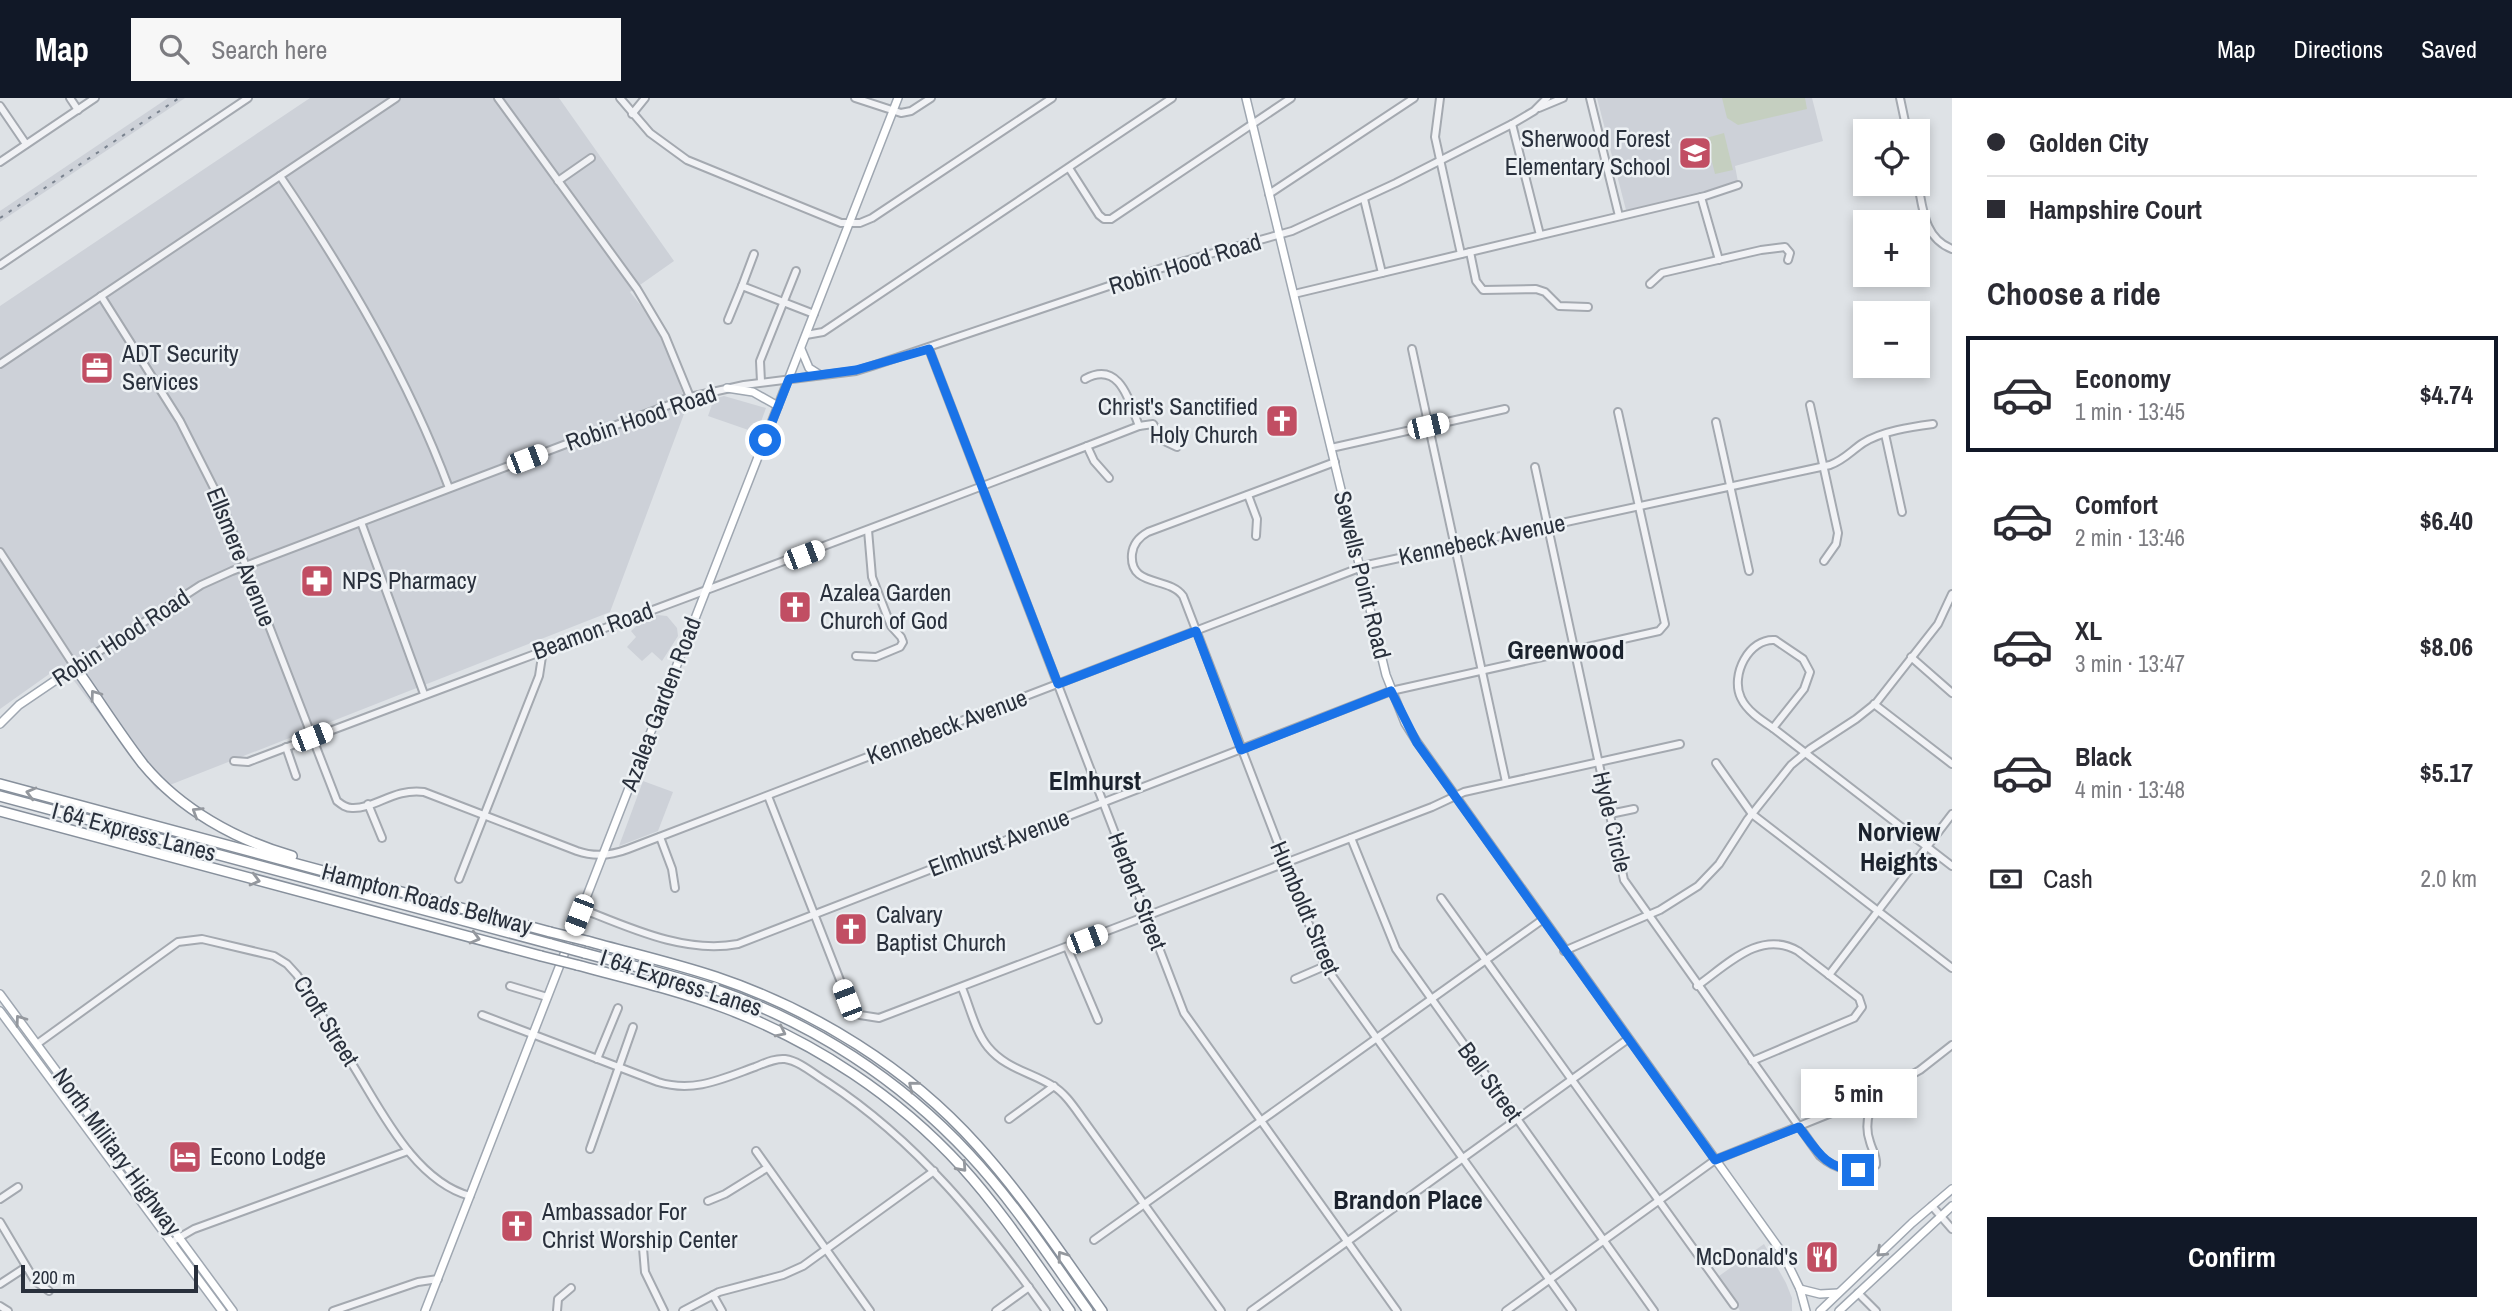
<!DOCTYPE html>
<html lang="en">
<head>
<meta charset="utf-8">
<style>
  body { margin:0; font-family:"Archivo Narrow",sans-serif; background:#f7f7f7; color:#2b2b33; height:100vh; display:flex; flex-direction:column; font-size:26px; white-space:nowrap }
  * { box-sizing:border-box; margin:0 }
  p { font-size:23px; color:#7c7c81 }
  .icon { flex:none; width:38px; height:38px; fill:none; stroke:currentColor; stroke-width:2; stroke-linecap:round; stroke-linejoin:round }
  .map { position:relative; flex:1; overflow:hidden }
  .drawer { display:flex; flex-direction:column; background:#fff; width:560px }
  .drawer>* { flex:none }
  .guide { display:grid; align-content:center; height:154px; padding:0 35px; background:#fff }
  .fabs { position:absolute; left:1853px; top:21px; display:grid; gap:14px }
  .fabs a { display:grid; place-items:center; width:77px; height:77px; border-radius:0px; background:#fff; box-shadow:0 4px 10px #0003; font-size:35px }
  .scale { position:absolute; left:21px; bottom:18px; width:177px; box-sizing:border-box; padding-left:7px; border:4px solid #29303c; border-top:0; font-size:19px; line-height:24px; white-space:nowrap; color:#29303c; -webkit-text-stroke:5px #edf1f4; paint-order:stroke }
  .end { position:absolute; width:32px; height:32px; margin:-16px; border:9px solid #1a73e8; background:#fff; box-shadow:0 0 0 4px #fff }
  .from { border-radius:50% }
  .bubble { position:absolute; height:49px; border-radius:0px; background:#fff; box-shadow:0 4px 10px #0003; font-size:23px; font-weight:700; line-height:49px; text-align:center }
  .car { position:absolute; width:21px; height:42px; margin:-21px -10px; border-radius:9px; box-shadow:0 0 5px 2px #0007; background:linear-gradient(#fff 24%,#345 0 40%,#fff 0 76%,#345 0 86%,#fff 0) }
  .guide b { display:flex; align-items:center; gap:24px; height:66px; font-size:26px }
  .guide b+b { border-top:2px solid #e1e1e2 }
  .guide i { width:18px; height:18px; background:#2b2b33 }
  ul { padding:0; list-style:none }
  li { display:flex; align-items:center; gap:21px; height:116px; margin:0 14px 10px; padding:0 21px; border:4px solid transparent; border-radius:0px }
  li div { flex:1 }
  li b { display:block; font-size:26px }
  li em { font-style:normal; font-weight:700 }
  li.on { border-color:#111827 }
  li>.icon { width:63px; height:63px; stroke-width:1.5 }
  h2 { padding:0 35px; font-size:32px; line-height:84px }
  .pay { display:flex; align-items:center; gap:18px; height:77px; padding:0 35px; font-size:26px }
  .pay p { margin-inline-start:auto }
  .primary-button { display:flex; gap:14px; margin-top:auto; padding:14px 35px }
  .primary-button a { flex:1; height:80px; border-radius:0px; background:#111827; color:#fff; font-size:28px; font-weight:700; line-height:80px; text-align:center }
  header { display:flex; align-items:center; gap:42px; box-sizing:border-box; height:98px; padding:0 35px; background:#111827; color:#fff }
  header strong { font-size:33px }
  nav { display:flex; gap:38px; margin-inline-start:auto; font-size:24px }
  .search { width:490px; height:63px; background:#f7f7f7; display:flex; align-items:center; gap:18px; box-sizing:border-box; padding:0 24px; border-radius:0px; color:#7c7c81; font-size:26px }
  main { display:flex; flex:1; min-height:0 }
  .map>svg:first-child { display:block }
  .built { fill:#cdd1d8 }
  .green { fill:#c5cfc0 }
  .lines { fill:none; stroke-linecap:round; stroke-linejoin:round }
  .minor-casing { stroke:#a4a9b0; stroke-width:10 }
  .major-casing { stroke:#9fa7b1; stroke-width:10 }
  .highway-casing { stroke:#87909c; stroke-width:12 }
  .minor { stroke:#f1f2f5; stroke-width:6 }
  .major { stroke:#fff; stroke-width:7 }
  .highway { stroke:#fff; stroke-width:9 }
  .rail { stroke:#79828e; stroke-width:2; stroke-dasharray:3.5 7; stroke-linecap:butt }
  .highway-bridge-casing { stroke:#87909c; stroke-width:12; stroke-linecap:butt }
  .highway-bridge { stroke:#fff; stroke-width:9 }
  .oneway { stroke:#94989e }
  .route { stroke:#1a73e8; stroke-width:9 }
  .labels { text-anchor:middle; stroke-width:5; stroke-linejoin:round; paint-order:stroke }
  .poi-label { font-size:24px; fill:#29303c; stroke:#edf1f4; text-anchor:start }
  .street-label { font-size:24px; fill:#29303c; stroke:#edf1f4 }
  .neighbourhood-label { font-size:26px; font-weight:bold; fill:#1b222d; stroke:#edf1f4 }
</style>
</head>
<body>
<header>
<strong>Map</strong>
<div class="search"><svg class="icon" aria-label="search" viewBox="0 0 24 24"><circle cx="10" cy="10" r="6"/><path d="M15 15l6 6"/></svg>Search here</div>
<nav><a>Map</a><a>Directions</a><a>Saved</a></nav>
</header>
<main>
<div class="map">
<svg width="1952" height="1213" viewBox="0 0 1952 1213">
  <rect width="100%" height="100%" fill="#dee2e6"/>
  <g class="built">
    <polygon points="168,0 185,0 0,124 0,113"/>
    <polygon points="310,0 559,0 674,163 630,194 650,219 670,259 687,308 610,514 157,692 62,567 0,611 0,208"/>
    <polygon points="1597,0 1812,0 1823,43 1735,68 1738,84 1702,95 1626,112"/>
    <polygon points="724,298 766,310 757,335 708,318 714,301"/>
    <polygon points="657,517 667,518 677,530 678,538 662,563 652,554 642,563 627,549 636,539 631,533 641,524"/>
    <polygon points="643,683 673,694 658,733 619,748"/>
    <polygon points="1764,1146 1786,1185 1792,1200 1792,1213 1740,1213 1719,1178"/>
  </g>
  <g class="green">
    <polygon points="1722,0 1805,0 1807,11 1738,27 1727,20"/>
    <polygon points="1724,35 1733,72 1715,76 1706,40"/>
  </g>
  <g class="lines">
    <defs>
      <g id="minor">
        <polyline points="70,0 78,12"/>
        <polyline points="498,0 637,191 665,238 690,299"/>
        <polyline points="620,0 650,35 687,62 841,125 860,125 872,120 1052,0"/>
        <polyline points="855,0 901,15 911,13 931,0"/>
        <polyline points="1440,0 1435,39 1461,156"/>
        <polyline points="1590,0 1619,118"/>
        <polyline points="1900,0 1907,33"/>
        <polyline points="0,8 26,46"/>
        <polyline points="1539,10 1563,0"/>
        <polyline points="632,16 645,0"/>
        <polyline points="1512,26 1540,137"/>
        <polyline points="0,64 95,0"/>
        <polyline points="1069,70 1099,117 1104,121 1111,121 1291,0"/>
        <path d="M280,78C347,177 407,278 449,390"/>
        <polyline points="558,83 591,60"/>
        <path d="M1918,86C1923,111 1924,140 1952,151"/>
        <polyline points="1269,96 1414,0"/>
        <polyline points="1701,99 1719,162"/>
        <polyline points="1364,101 1382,175"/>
        <polyline points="1470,154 1476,183 1483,192 1536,191 1545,194 1559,208 1588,209"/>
        <polyline points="754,156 742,188 814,216"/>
        <polyline points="0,167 248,0"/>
        <polyline points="1650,186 1662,175 1761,152 1785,149 1790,155 1788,162"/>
        <polyline points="1294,196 1705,98 1738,87"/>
        <path d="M101,198L180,323L221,404L337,703C342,707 346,710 352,710C375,711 394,690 424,694L577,753C594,759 610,758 628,751L1367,467L1830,367C1844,362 1851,353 1863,345C1882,333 1911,329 1933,326"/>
        <polyline points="728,222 742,188"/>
        <polyline points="806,237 823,234 1172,0"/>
        <polyline points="929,251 1184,915 1397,1213"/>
        <polyline points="1412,251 1506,684"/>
        <polyline points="0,266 396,0"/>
        <path d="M1085,281C1120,262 1129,303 1139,328"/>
        <polyline points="761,284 760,263 796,173"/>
        <polyline points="1810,307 1838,435 1836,446 1824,463"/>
        <polyline points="1716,324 1749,473"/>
        <polyline points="1885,336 1902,414"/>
        <polyline points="1087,348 1094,363 1109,380"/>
        <polyline points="1331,350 1505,311"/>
        <path d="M1335,364L1148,434C1139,439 1133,446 1132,456C1129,490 1169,478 1183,498L1325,868L1572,1213"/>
        <path d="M1535,369L1624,782L1820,1058C1836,1072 1857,1077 1876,1067C1877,1058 1872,1052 1870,1044C1864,1028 1869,1011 1876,997"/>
        <polyline points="1248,397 1257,421 1256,438"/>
        <polyline points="361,424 424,596"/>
        <polyline points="0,454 75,569 201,487 232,473 690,299 744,287 856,273 872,268 1174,166 1292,133 1396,85 1512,26 1534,13 1547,0"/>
        <path d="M1775,542L1803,561L1810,574L1804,591L1773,630C1761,622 1747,613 1741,600C1730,577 1749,540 1775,542Z"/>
        <polyline points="856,558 876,559 900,549 903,544 901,539 891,528 872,479 868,432"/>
        <polyline points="1911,559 1952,595"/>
        <polyline points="1874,606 1952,666"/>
        <polyline points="1773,630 1952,768"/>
        <polyline points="286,649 296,678"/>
        <path d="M234,663L248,664C545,551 843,443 1139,328L1153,326L1162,342L1177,349"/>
        <polyline points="1716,665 1752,716 1952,870"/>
        <polyline points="768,698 849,905 860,917 879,920 1432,709 1464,694 1680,646"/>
        <polyline points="368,706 382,740"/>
        <polyline points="1610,716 1634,711"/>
        <polyline points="660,739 672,771 675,790"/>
        <polyline points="1351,740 1396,851 1654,1213"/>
        <polyline points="459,781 539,578 543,552"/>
        <polyline points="1441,800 1734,1207"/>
        <path d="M582,811C630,830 685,856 738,846L1391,593L1659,533L1665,526L1618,314"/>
        <polyline points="1067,849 1098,922"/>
        <polyline points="1564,853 1660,812 1698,788 1719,766 1748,721 1791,667 1810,651 1856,621 1876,605 1938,526 1952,496"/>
        <polyline points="1829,877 1952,716"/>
        <polyline points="1295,881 1325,868"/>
        <polyline points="510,888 547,899"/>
        <path d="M1697,888C1727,867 1760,831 1798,853L1859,900L1862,909L1854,920L1752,963"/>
        <path d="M962,890C970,909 975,933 988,949C1006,971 1031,974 1053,988C1065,995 1074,1009 1082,1020L1221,1213"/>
        <path d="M482,917L658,984C694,995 722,981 755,969C765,965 775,960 785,961C800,963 815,977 827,984C917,1043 984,1126 1046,1213"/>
        <path d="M37,946L178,844L202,841L274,858L287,866L297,877C316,908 335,938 354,969C382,1014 415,1083 470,1098"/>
        <polyline points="597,961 618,910"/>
        <polyline points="1009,1021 1054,988"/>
        <polyline points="590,1051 633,929"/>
        <polyline points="756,1053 870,1213"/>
        <polyline points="0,1101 18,1089"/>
        <polyline points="708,1103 725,1096 767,1070"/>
        <polyline points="1932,1108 1952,1131"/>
        <polyline points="0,1124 35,1183 49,1193"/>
        <polyline points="175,1142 194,1131 408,1053"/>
        <polyline points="1094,1142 1542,822"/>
        <polyline points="643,1150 645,1174 664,1213"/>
        <polyline points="0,1186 26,1169"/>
        <polyline points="1858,1195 1876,1213"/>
        <polyline points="713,1197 722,1213"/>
        <polyline points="0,1208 8,1213"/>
        <polyline points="333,1213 418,1184 438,1181"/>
        <polyline points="557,1213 558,1201 571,1190"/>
        <polyline points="683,1213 719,1194 783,1177 803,1168 934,1073"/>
        <polyline points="996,1213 1029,1189"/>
        <polyline points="1251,1213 1628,941"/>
        <polyline points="1506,1213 1715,1062 1876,997 1920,972 1952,947"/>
      </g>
      <g id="major">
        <polyline points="1246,0 1386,577 1405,625 1417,644 1783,1156 1800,1191 1806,1213"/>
        <polyline points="801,251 809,270 820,277"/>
        <polyline points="727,290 753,294 778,308"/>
        <polyline points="0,626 19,607 75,569"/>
        <polyline points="0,896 233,1213"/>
        <polyline points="0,913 222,1213"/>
        <polyline points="1800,1191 1820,1196 1838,1195"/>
        <polyline points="425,1213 898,0"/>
        <polyline points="1820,1213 1912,1125 1952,1091"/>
        <polyline points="1839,1213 1952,1108"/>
      </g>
      <g id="highway">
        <path d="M75,569C98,601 119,635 143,666C180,711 236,742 292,758"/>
        <polyline points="0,686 550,834"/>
        <polyline points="0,698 551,846"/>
        <polyline points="0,713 541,858"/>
        <path d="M587,843C630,855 674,865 716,879C814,912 908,970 977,1047C1024,1099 1062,1157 1102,1213"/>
        <path d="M584,855C628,867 673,877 717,892C813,925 900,982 969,1056C1014,1104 1050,1160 1088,1213"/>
        <path d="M577,867C626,880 677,892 725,910C815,944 897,998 962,1069C1002,1113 1035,1164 1070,1213"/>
      </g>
    </defs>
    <use href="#minor" class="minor-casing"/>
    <use href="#major" class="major-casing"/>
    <use href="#highway" class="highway-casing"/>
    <use href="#minor" class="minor"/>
    <use href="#major" class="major"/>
    <use href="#highway" class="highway"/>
    <polyline class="rail" points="0,120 179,0"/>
    <defs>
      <g id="highway-bridge">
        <polyline points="550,834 587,843"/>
        <polyline points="551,846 584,855"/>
        <polyline points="541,858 577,867"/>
      </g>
    </defs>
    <use href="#highway-bridge" class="highway-bridge-casing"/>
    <use href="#highway-bridge" class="highway-bridge"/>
  </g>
  <defs><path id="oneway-chevron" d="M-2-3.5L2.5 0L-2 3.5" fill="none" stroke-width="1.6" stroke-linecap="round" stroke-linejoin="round" transform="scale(1.75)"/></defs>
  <g class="oneway">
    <use href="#oneway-chevron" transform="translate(95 597) rotate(-126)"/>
    <use href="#oneway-chevron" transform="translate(31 695) rotate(-165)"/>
    <use href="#oneway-chevron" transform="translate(197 714) rotate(-148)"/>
    <use href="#oneway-chevron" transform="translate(255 782) rotate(15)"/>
    <use href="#oneway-chevron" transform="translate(475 840) rotate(15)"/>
    <use href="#oneway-chevron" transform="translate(20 922) rotate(-126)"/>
    <use href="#oneway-chevron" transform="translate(781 934) rotate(26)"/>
    <use href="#oneway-chevron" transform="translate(913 988) rotate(-141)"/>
    <use href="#oneway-chevron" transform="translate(962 1069) rotate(48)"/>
    <use href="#oneway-chevron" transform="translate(1881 1154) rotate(137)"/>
    <use href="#oneway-chevron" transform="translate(1062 1158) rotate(-126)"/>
  </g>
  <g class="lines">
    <path class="route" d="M765,342L789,281L856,272L929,251L1058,586L1196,533L1241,652L1391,593L1417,645L1715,1062L1799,1029C1816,1052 1827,1073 1858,1072"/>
  </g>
  <defs>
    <symbol id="school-square" viewBox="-11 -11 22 22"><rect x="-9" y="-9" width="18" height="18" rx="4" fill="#c14e63" stroke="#edf1f4"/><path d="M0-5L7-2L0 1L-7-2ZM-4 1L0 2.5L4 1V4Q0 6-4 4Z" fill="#fff"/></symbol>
    <symbol id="office-square" viewBox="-11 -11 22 22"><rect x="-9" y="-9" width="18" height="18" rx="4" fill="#c14e63" stroke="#edf1f4"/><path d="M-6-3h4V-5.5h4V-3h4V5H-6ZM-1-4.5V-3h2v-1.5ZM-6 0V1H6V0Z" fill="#fff"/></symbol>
    <symbol id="church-square" viewBox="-11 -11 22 22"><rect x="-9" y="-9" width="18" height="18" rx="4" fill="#c14e63" stroke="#edf1f4"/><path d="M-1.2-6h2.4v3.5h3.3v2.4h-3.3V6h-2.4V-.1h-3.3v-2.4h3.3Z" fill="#fff"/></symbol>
    <symbol id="pharmacy-square" viewBox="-11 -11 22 22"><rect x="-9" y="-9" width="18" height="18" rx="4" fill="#c14e63" stroke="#edf1f4"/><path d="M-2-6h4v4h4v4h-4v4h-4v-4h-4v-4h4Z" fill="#fff"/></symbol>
    <symbol id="hotel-square" viewBox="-11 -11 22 22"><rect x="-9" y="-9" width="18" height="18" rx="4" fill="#c14e63" stroke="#edf1f4"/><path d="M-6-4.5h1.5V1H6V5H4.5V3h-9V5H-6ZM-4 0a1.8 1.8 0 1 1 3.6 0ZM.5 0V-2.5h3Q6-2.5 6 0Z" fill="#fff"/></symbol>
    <symbol id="restaurant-square" viewBox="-11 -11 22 22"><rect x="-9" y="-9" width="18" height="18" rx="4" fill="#c14e63" stroke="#edf1f4"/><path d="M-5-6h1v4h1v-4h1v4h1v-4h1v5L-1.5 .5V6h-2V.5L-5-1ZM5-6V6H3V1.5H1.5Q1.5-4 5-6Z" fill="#fff"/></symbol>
  </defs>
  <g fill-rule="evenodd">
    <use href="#school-square" x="1676" y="36" width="38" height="38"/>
    <use href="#office-square" x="78" y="251" width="38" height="38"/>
    <use href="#church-square" x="1263" y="304" width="38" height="38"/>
    <use href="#pharmacy-square" x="298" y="464" width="38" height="38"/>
    <use href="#church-square" x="776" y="490" width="38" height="38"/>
    <use href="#church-square" x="832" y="812" width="38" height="38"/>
    <use href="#hotel-square" x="166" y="1040" width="38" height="38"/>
    <use href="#church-square" x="498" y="1109" width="38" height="38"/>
    <use href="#restaurant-square" x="1803" y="1140" width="38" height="38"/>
  </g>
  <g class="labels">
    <g class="poi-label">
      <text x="1670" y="49" text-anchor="end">Sherwood Forest<tspan x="1670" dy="28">Elementary School</tspan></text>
      <text x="122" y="264">ADT Security<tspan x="122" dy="28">Services</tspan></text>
      <text x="1258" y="317" text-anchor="end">Christ's Sanctified<tspan x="1258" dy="28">Holy Church</tspan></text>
      <text x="342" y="491">NPS Pharmacy</text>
      <text x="820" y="503">Azalea Garden<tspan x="820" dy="28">Church of God</tspan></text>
      <text x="876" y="825">Calvary<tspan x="876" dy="28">Baptist Church</tspan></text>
      <text x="210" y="1067">Econo Lodge</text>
      <text x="542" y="1122">Ambassador For<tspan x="542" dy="28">Christ Worship Center</tspan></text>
      <text x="1798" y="1167" text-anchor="end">McDonald's</text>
    </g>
    <g class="street-label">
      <text transform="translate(1185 166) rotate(-17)" y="8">Robin Hood Road</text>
      <text transform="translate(641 320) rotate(-19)" y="8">Robin Hood Road</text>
      <text transform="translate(1482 442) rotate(-12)" y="8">Kennebeck Avenue</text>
      <text transform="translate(241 459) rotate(68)" y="8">Ellsmere Avenue</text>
      <text transform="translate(1362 477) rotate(76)" y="8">Sewells Point Road</text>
      <text transform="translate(593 533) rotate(-20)" y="8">Beamon Road</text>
      <text transform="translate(121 540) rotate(-33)" y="8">Robin Hood Road</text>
      <text transform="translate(661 606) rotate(-69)" y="8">Azalea Garden Road</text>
      <text transform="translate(947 629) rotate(-21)" y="8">Kennebeck Avenue</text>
      <text transform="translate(1612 724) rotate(77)" y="8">Hyde Circle</text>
      <text transform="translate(134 734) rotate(15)" y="8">I 64 Express Lanes</text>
      <text transform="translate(999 745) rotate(-21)" y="8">Elmhurst Avenue</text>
      <text transform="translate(1137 793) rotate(69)" y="8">Herbert Street</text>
      <text transform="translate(427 801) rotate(15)" y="8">Hampton Roads Beltway</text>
      <text transform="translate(1305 810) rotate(67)" y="8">Humboldt Street</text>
      <text transform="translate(681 885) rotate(18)" y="8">I 64 Express Lanes</text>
      <text transform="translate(326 923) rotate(58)" y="8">Croft Street</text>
      <text transform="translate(1490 984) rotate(54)" y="8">Bell Street</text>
      <text transform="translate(117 1054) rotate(54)" y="8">North Military Highway</text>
    </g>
    <g class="neighbourhood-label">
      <text x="1566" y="561">Greenwood</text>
      <text x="1095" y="692">Elmhurst</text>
      <text x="1899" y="743">Norview<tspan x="1899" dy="30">Heights</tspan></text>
      <text x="1408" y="1111">Brandon Place</text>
    </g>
  </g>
</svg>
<div class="fabs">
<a><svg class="icon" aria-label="locate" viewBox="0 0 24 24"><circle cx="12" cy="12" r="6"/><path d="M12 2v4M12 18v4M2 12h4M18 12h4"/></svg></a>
<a>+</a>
<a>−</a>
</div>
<div class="scale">200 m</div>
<i class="end from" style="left:765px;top:342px"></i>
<i class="end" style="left:1858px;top:1072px"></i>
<div class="bubble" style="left:1801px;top:971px;width:116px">5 min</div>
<i class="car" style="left:1428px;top:328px;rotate:77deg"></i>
<i class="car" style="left:527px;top:361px;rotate:69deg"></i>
<i class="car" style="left:804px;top:457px;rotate:69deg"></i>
<i class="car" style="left:312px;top:639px;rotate:69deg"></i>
<i class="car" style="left:579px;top:817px;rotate:201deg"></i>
<i class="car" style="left:1087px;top:841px;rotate:69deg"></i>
<i class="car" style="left:847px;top:902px;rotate:339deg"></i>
</div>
<section class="drawer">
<div class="guide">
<b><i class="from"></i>Golden City</b>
<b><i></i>Hampshire Court</b>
</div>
<h2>Choose a ride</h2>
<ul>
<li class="on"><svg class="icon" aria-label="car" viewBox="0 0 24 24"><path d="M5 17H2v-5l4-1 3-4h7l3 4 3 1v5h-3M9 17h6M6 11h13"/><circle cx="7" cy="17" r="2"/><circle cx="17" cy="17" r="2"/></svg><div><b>Economy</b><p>1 min · 13:45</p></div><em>$4.74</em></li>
<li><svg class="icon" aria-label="car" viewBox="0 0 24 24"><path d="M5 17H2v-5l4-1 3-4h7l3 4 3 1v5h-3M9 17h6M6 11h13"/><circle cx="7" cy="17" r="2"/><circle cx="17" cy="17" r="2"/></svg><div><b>Comfort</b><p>2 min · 13:46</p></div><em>$6.40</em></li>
<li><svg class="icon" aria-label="car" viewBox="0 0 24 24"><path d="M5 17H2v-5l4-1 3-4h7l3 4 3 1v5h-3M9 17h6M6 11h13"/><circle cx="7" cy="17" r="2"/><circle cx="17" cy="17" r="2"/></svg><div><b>XL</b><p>3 min · 13:47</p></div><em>$8.06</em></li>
<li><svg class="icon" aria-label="car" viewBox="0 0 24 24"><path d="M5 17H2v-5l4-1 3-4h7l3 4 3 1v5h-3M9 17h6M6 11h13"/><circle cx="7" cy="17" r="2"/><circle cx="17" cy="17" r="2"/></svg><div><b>Black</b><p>4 min · 13:48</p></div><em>$5.17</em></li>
</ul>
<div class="pay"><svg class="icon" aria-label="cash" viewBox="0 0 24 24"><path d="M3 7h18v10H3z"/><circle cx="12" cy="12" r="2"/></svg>Cash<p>2.0 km</p></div>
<div class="primary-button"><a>Confirm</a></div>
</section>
</main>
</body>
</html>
